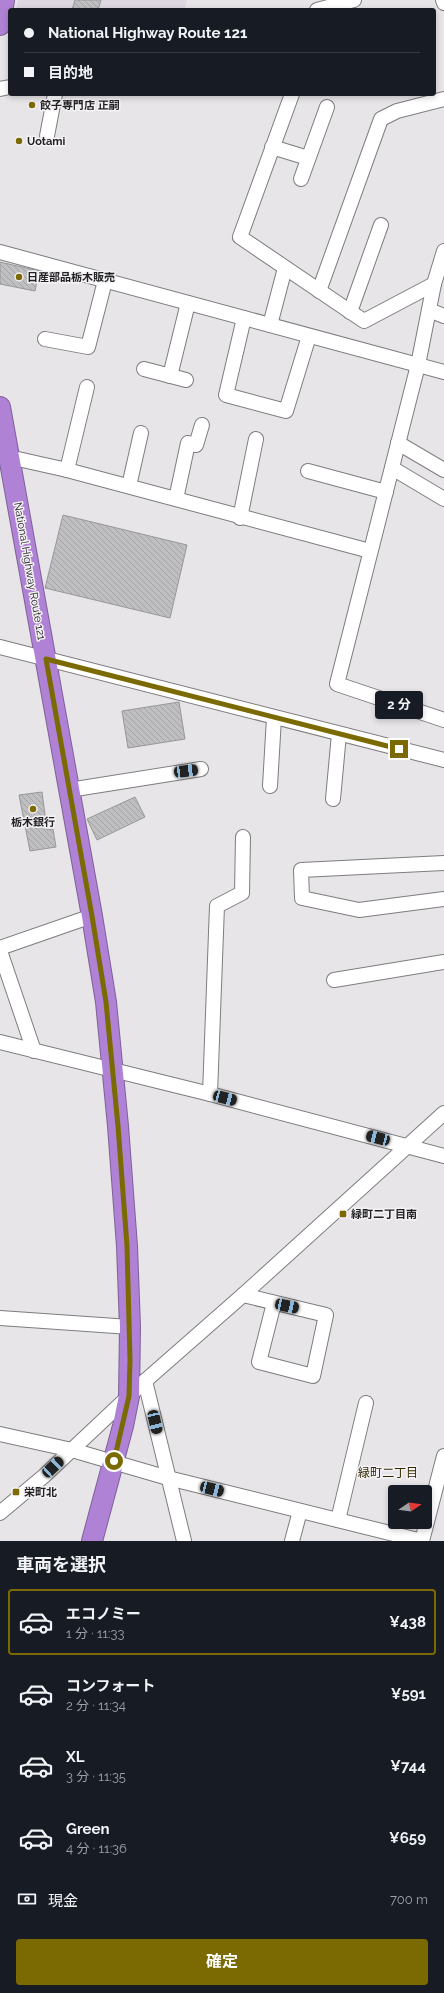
<!DOCTYPE html>
<html lang="ja">
<head>
<meta charset="utf-8">
<style>
  body { margin:0; font-family:Raleway,"Noto Sans JP",sans-serif; background:#242831; color:#f1f3f6; height:100vh; display:flex; flex-direction:column; font-size:15px; white-space:nowrap }
  * { box-sizing:border-box; margin:0 }
  p { font-size:13px; color:#9ea1a6 }
  .icon { flex:none; width:22px; height:22px; fill:none; stroke:currentColor; stroke-width:2; stroke-linecap:round; stroke-linejoin:round }
  .map { position:relative; height:1541px; overflow:hidden }
  .sheet { display:flex; flex-direction:column; background:#171b24; flex:1 }
  .sheet>* { flex:none }
  .hud { position:absolute; left:8px; top:8px; width:428px; height:88px; border-radius:4px; box-shadow:0 2px 6px #0003; display:grid; align-content:center; height:88px; padding:0 16px; background:#171b24 }
  .needle { width:26px; rotate:77deg }
  .buttons { position:absolute; left:388px; top:1485px; display:grid; gap:8px }
  .buttons a { display:grid; place-items:center; width:44px; height:44px; border-radius:4px; background:#171b24; box-shadow:0 2px 6px #0003; font-size:20px }
  .end { position:absolute; width:18px; height:18px; margin:-9px; border:5px solid #7b6a02; background:#fff; box-shadow:0 0 0 2px #fff }
  .from { border-radius:50% }
  .bubble { position:absolute; height:28px; border-radius:4px; background:#171b24; box-shadow:0 2px 6px #0003; font-size:13px; font-weight:700; line-height:28px; text-align:center }
  .car { position:absolute; width:12px; height:24px; margin:-12px -6px; border-radius:5px; box-shadow:0 0 3px 1px #0007; background:linear-gradient(#222 24%,#8ab4d8 0 40%,#222 0 76%,#8ab4d8 0 86%,#222 0) }
  .hud b { display:flex; align-items:center; gap:14px; height:38px; font-size:15px }
  .hud b+b { border-top:1px solid #363941 }
  .hud i { width:10px; height:10px; background:#f1f3f6 }
  ul { padding:0; list-style:none }
  li { display:flex; align-items:center; gap:12px; height:66px; margin:0 8px 6px; padding:0 8px; border:2px solid transparent; border-radius:4px }
  li div { flex:1 }
  li b { display:block; font-size:15px }
  li em { font-style:normal; font-weight:700 }
  li.active { border-color:#7b6a02 }
  li>.icon { width:36px; height:36px; stroke-width:1.5 }
  h2 { padding:0 16px; font-size:18px; line-height:48px }
  .pay { display:flex; align-items:center; gap:10px; height:44px; padding:0 16px; font-size:15px }
  .pay p { margin-inline-start:auto }
  .primary-button { display:flex; gap:8px; margin-top:auto; padding:8px 16px }
  .primary-button a { flex:1; height:46px; border-radius:4px; background:#7b6a02; color:#fff; font-size:16px; font-weight:700; line-height:46px; text-align:center }
  .map>svg:first-child { display:block }
  .built { fill:#dcd7e1 }
  .building { fill:url(#building-back-hatch); stroke:#979699 }
  .lines { fill:none; stroke-linecap:round; stroke-linejoin:round }
  .minor-casing { stroke:#7d7c7f; stroke-width:16 }
  .highway-casing { stroke:#7f6097; stroke-width:22 }
  .minor { stroke:#fff; stroke-width:14 }
  .highway { stroke:#b082d6; stroke-width:20 }
  .route { stroke:#7b6a02; stroke-width:5 }
  .poi-dot { fill:#7b6a02; stroke:#f4f2f6; stroke-width:1.5 }
  .labels { text-anchor:middle; stroke-width:3; stroke-linejoin:round; paint-order:stroke }
  .poi-label { font-size:11px; font-weight:bold; fill:#232223; stroke:#f4f2f6; text-anchor:start }
  .street-label { font-size:11px; fill:#232223; stroke:#f4f2f6 }
  .neighbourhood-label { font-size:12px; fill:#332b00; stroke:#f4f2f6 }
</style>
</head>
<body>
<div class="map">
<svg width="444" height="1541" viewBox="0 0 444 1541">
  <defs>
    <pattern id="building-back-hatch" width="6" height="6" patternUnits="userSpaceOnUse"><rect width="6" height="6" fill="#bfbec1"/><path d="M-1 5l2 2M0 0l6 6M5-1l2 2" fill="none" stroke="#a4a3a6"/></pattern>
  </defs>
  <rect width="100%" height="100%" fill="#e7e5e8"/>
  <polygon class="built" points="18,0 187,0 184,10 16,10"/>
  <g class="building">
    <polygon points="75,0 101,0 98,10 72,10"/>
    <polygon points="0,262 39,271 35,291 0,284"/>
    <polygon points="63,515 187,545 170,618 45,588"/>
    <polygon points="179,702 185,739 128,748 122,711"/>
    <polygon points="42,792 47,830 53,829 56,847 30,851 19,795"/>
    <polygon points="135,797 145,817 97,840 87,819"/>
  </g>
  <g class="lines">
    <defs>
      <g id="minor">
        <polyline points="443,0 444,3"/>
        <polyline points="317,10 354,0"/>
        <polyline points="0,89 10,87"/>
        <polyline points="292,94 240,237 364,321 434,284"/>
        <polyline points="47,136 55,94"/>
        <polyline points="272,147 308,158"/>
        <polyline points="301,179 327,107"/>
        <polyline points="444,251 434,284 418,365 337,684 444,720"/>
        <polyline points="0,252 444,372"/>
        <polyline points="319,291 381,119 397,111 444,99"/>
        <polyline points="429,310 444,316"/>
        <polyline points="350,312 381,225"/>
        <polyline points="244,318 226,395 286,411 309,336"/>
        <polyline points="270,325 285,268"/>
        <polyline points="45,339 88,347 105,281"/>
        <polyline points="144,369 186,380"/>
        <polyline points="170,376 188,303"/>
        <polyline points="398,443 444,470"/>
        <polyline points="9,457 67,470 370,551"/>
        <polyline points="392,468 444,499"/>
        <polyline points="67,470 87,387"/>
        <polyline points="308,471 386,492"/>
        <polyline points="129,486 141,433"/>
        <polyline points="176,499 188,443 196,445 202,425"/>
        <polyline points="240,518 256,439"/>
        <polyline points="0,647 444,760"/>
        <polyline points="270,786 274,718"/>
        <polyline points="69,790 201,769"/>
        <polyline points="333,799 339,734"/>
        <polyline points="444,863 301,870 302,898 359,910 444,899"/>
        <polyline points="0,948 92,916"/>
        <polyline points="0,951 34,1051"/>
        <polyline points="334,980 444,962"/>
        <polyline points="0,1042 210,1094 444,1156"/>
        <polyline points="210,1094 217,906 242,893 243,837"/>
        <polyline points="243,1295 326,1315 313,1376 259,1362 274,1303"/>
        <polyline points="0,1318 130,1327"/>
        <polyline points="145,1381 184,1541"/>
        <polyline points="0,1434 72,1450 168,1478 422,1541"/>
        <polyline points="0,1513 44,1476 145,1381 243,1295 444,1113"/>
        <polyline points="338,1520 366,1403"/>
        <polyline points="292,1541 300,1511"/>
        <polyline points="422,1541 444,1456"/>
      </g>
      <g id="highway">
        <polyline points="0,25 4,0"/>
        <polyline points="0,407 92,916 106,1002 118,1126 127,1246 130,1327 129,1396 123,1426 92,1541"/>
      </g>
    </defs>
    <use href="#minor" class="minor-casing"/>
    <use href="#highway" class="highway-casing"/>
    <use href="#minor" class="minor"/>
    <use href="#highway" class="highway"/>
  </g>
  <g class="lines">
    <polyline class="route" points="114,1461 129,1396 130,1360 127,1246 118,1126 106,1002 92,916 46,659 399,749"/>
  </g>
  <g class="poi-dot">
    <circle cx="32" cy="105" r="4"/>
    <circle cx="19" cy="141" r="4"/>
    <circle cx="19" cy="277" r="4"/>
    <circle cx="33" cy="809" r="4"/>
    <rect x="339" y="1210" width="8" height="8" rx="2"/>
    <rect x="12" y="1488" width="8" height="8" rx="2"/>
  </g>
  <g class="labels">
    <g class="poi-label">
      <text x="40" y="109">餃子専門店 正嗣</text>
      <text x="27" y="145">Uotami</text>
      <text x="27" y="281">日産部品栃木販売</text>
      <text x="33" y="826" text-anchor="middle">栃木銀行</text>
      <text x="351" y="1218">緑町二丁目南</text>
      <text x="24" y="1496">栄町北</text>
    </g>
    <g class="street-label">
      <text transform="translate(30 571) rotate(80)" y="4">National Highway Route 121</text>
    </g>
    <g class="neighbourhood-label">
      <text x="388" y="1477">緑町二丁目</text>
    </g>
  </g>
</svg>
<div class="buttons">
<a><svg class="needle" viewBox="-14 -14 28 28"><path d="M0-13l5 13h-10z" fill="#e53935"/><path d="M0 13l5-13h-10z" fill="#9ea1a6"/></svg></a>
</div>
<i class="end from" style="left:114px;top:1461px"></i>
<i class="end" style="left:399px;top:749px"></i>
<div class="bubble" style="left:375px;top:691px;width:48px">2 分</div>
<i class="car" style="left:186px;top:771px;rotate:83deg"></i>
<i class="car" style="left:225px;top:1098px;rotate:105deg"></i>
<i class="car" style="left:378px;top:1138px;rotate:285deg"></i>
<i class="car" style="left:287px;top:1306px;rotate:102deg"></i>
<i class="car" style="left:155px;top:1422px;rotate:167deg"></i>
<i class="car" style="left:53px;top:1467px;rotate:47deg"></i>
<i class="car" style="left:212px;top:1489px;rotate:104deg"></i>
<div class="hud">
<b><i class="from"></i>National Highway Route 121</b>
<b><i></i>目的地</b>
</div>
</div>
<section class="sheet">
<h2>車両を選択</h2>
<ul>
<li class="active"><svg class="icon" aria-label="car" viewBox="0 0 24 24"><path d="M5 17H2v-5l4-1 3-4h7l3 4 3 1v5h-3M9 17h6M6 11h13"/><circle cx="7" cy="17" r="2"/><circle cx="17" cy="17" r="2"/></svg><div><b>エコノミー</b><p>1 分 · 11:33</p></div><em>¥438</em></li>
<li><svg class="icon" aria-label="car" viewBox="0 0 24 24"><path d="M5 17H2v-5l4-1 3-4h7l3 4 3 1v5h-3M9 17h6M6 11h13"/><circle cx="7" cy="17" r="2"/><circle cx="17" cy="17" r="2"/></svg><div><b>コンフォート</b><p>2 分 · 11:34</p></div><em>¥591</em></li>
<li><svg class="icon" aria-label="car" viewBox="0 0 24 24"><path d="M5 17H2v-5l4-1 3-4h7l3 4 3 1v5h-3M9 17h6M6 11h13"/><circle cx="7" cy="17" r="2"/><circle cx="17" cy="17" r="2"/></svg><div><b>XL</b><p>3 分 · 11:35</p></div><em>¥744</em></li>
<li><svg class="icon" aria-label="car" viewBox="0 0 24 24"><path d="M5 17H2v-5l4-1 3-4h7l3 4 3 1v5h-3M9 17h6M6 11h13"/><circle cx="7" cy="17" r="2"/><circle cx="17" cy="17" r="2"/></svg><div><b>Green</b><p>4 分 · 11:36</p></div><em>¥659</em></li>
</ul>
<div class="pay"><svg class="icon" aria-label="cash" viewBox="0 0 24 24"><path d="M3 7h18v10H3z"/><circle cx="12" cy="12" r="2"/></svg>現金<p>700 m</p></div>
<div class="primary-button"><a>確定</a></div>
</section>
</body>
</html>
